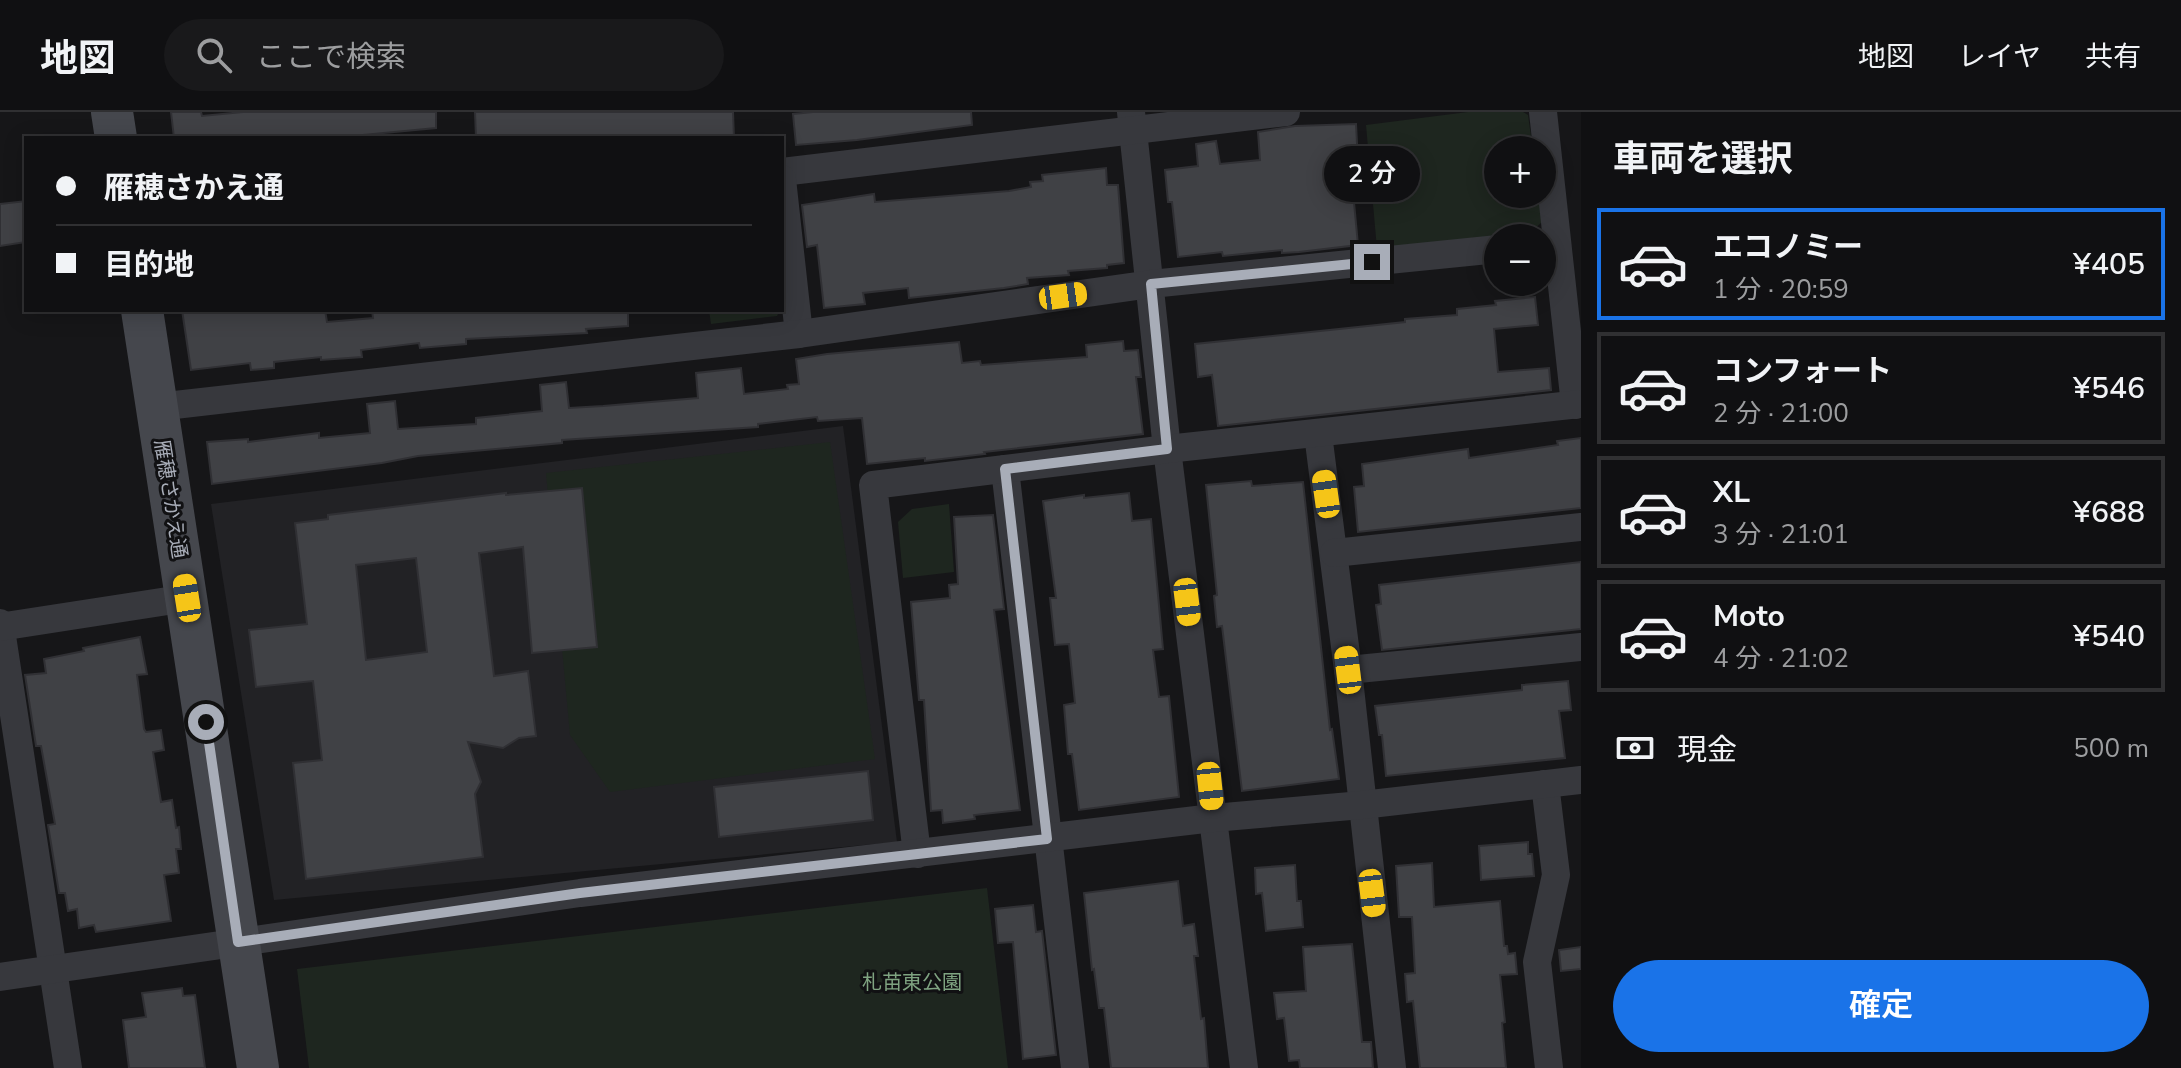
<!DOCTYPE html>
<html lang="ja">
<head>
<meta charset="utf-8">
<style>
  body { margin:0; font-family:"Nunito Sans","Noto Sans JP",sans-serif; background:#19191b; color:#f1f3f6; height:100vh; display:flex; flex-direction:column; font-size:30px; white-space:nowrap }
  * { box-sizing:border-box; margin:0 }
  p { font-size:26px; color:#9c9d9f }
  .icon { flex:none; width:44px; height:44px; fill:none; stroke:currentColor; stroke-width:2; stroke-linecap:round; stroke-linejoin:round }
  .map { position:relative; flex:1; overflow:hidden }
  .details { display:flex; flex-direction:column; background:#101012; width:600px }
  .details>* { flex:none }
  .hud { position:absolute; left:24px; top:24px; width:760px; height:176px; border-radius:0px; box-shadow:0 4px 20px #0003,0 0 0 2px #303032; display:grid; align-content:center; height:176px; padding:0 32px; background:#101012 }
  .fabs { position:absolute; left:1484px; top:24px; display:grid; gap:16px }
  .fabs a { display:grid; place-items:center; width:72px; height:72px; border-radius:50%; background:#101012; box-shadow:0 4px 20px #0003,0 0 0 2px #303032; font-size:40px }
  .end { position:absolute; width:36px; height:36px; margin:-18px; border:10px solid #a8adb8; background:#111; box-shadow:0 0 0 4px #111 }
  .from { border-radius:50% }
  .bubble { position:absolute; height:56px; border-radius:28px; background:#101012; box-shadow:0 4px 20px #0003,0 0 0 2px #303032; font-size:26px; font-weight:600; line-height:56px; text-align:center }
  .car { position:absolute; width:24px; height:48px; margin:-24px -12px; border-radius:10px; box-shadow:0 0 6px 2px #0007; background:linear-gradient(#f5c518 24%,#345 0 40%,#f5c518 0 76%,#345 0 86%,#f5c518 0) }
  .hud b { display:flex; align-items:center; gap:28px; height:76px; font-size:30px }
  .hud b+b { border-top:2px solid #303032 }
  .hud i { width:20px; height:20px; background:#f1f3f6 }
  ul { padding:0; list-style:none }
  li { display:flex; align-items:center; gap:24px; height:112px; margin:0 16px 12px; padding:0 16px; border:4px solid #303032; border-radius:0px }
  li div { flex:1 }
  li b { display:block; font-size:30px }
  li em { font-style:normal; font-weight:600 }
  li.selected { border-color:#1a73e8 }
  li>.icon { width:72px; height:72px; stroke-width:1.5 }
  h2 { padding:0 32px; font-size:36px; line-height:96px }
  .pay { display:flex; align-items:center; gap:20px; height:88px; padding:0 32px; font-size:30px }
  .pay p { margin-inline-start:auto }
  .cta { display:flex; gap:16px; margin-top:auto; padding:16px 32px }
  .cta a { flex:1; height:92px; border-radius:48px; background:#1a73e8; color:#fff; font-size:32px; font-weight:600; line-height:92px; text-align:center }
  header { display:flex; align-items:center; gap:48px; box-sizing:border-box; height:112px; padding:0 40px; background:#101012; border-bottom:2px solid #303032 }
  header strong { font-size:38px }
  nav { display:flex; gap:44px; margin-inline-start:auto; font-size:28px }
  .search { width:560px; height:72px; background:#19191b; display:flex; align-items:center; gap:20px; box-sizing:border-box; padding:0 28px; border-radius:44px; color:#9c9d9f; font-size:30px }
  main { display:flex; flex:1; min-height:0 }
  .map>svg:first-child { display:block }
  .built { fill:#222225 }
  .green { fill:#1e261f }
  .building { fill:#404145; stroke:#303034; stroke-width:2; fill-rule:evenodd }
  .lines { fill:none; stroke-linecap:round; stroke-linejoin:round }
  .street { stroke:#37383d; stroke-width:28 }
  .secondary { stroke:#45474d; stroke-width:42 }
  .route { stroke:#a8adb8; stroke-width:10 }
  .labels { text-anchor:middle; stroke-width:6; stroke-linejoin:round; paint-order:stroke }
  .street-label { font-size:20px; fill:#a8adb8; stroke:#111113 }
  .park-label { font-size:20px; fill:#7fa381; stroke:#111113 }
</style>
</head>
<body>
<header>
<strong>地図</strong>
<div class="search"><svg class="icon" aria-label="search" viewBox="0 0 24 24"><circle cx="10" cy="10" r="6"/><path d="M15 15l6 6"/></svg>ここで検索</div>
<nav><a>地図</a><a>レイヤ</a><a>共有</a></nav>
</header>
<main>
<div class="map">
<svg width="1581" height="956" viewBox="0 0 1581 956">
  <rect width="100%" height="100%" fill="#161618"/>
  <polygon class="built" points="843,314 897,730 274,788 211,392"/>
  <g class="green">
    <polygon points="1468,0 1523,0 1528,3 1533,38 1498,38 1498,82 1539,82 1542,110 1530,121 1377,137 1366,13"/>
    <polygon points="709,198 780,198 777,204 711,212"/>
    <polygon points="830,330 875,647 610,680 570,623 546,361"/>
    <polygon points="949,392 954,460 903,466 898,410 912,397"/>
    <polygon points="987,776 1008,956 309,956 297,857"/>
  </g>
  <g class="building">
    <polygon points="171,0 201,0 202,4 243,0 436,0 436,16 342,25 342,23 314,26 174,26"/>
    <polygon points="475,0 733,0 734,26 476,26"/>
    <polygon points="813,0 971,0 972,13 857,28 796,33 793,2"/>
    <polygon points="1356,12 1359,69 1352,69 1358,133 1299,140 1282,141 1282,138 1223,144 1222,140 1178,145 1172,90 1168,90 1165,58 1198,54 1196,32 1216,29 1220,52 1260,48 1258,20 1295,14"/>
    <polygon points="1106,56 1107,73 1118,73 1124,151 1107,153 1107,156 1068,159 1069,163 1027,166 1028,172 1004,176 909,186 908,176 863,181 865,192 824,196 817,133 807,135 802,93 874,82 875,90 1009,79 1031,75 1030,70 1043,69 1042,63"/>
    <polygon points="26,89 26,130 0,134 0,92"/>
    <polygon points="1535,185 1538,213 1494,217 1498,260 1549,256 1551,278 1218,314 1212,263 1198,265 1195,232 1405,210 1405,207 1457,203 1457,197 1496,193 1495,189"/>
    <polygon points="182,198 325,198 327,210 373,206 372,198 628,198 628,214 586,217 587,221 466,227 466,232 420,236 419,231 361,238 362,245 321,248 321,245 274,250 274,256 251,258 250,251 191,258"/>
    <polygon points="1123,229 1124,239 1138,238 1141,265 1136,265 1143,322 984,340 985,342 925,349 925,346 867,352 862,306 818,309 817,305 758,312 758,315 562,328 562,331 418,344 382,351 212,372 207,330 248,327 248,330 319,321 319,326 370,321 367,292 395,289 398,317 476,312 476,306 542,299 540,273 566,270 569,296 603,294 698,286 696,261 741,256 744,282 788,277 787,273 799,272 796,247 827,242 959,230 962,251 980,249 981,253 1087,245 1086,233"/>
    <polygon points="1581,326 1581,396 1358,420 1354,375 1364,374 1362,352 1468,337 1469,346 1558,333 1557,329"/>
    <polygon points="1251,369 1252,374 1303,370 1330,618 1332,617 1339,667 1242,679 1222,514 1217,515 1214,484 1217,483 1206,373"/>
    <path d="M582,376L597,535L532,541L523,435L479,441L494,564L528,559L536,624L519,626L503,636L468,630L481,670L475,682L483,745L306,767L293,651L322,648L313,569L256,575L249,518L307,512L295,411L328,407V403L506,381V383ZM416,446L427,540L366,548L356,453Z"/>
    <polygon points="1129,381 1132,409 1151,407 1163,537 1153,538 1159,585 1169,584 1179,685 1079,698 1072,642 1068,642 1064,593 1075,591 1069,532 1055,533 1050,486 1056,486 1043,389 1084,383 1084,386"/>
    <polygon points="993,403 1004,497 994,498 1020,698 974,703 975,707 943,711 942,698 931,699 924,588 919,588 911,490 950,486 949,473 958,472 954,405"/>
    <polygon points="1581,450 1581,517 1382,538 1376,493 1381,492 1379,473"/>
    <polygon points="140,525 147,562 137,563 144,617 146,620 161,618 164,638 153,640 161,690 172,688 176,716 179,715 181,737 176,737 179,761 164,763 171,809 96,820 94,813 79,816 77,797 68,799 65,781 59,781 48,713 55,712 41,634 36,634 25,563 46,561 44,547 84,539 83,536"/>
    <polygon points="1568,569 1571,598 1559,599 1565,646 1386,664 1382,623 1379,623 1375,594 1522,578 1522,573"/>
    <polygon points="868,659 873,708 719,725 714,675"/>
    <polygon points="1528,730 1528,742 1532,742 1534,764 1481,768 1479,734"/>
    <polygon points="1432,751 1434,795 1500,789 1504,834 1507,834 1508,842 1515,841 1517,862 1500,863 1505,910 1502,911 1506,956 1420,956 1413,889 1407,890 1405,862 1415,861 1412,805 1399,805 1396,754"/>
    <polygon points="1295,753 1297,789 1301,789 1303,815 1266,819 1262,781 1256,782 1255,756"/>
    <polygon points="1178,769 1183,814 1194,812 1198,844 1194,844 1201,907 1204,906 1208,956 1111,956 1104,896 1099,896 1094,857 1092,858 1084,781"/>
    <polygon points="1033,793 1036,820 1042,819 1056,943 1023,947 1013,830 998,831 995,797"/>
    <polygon points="1352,832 1362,930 1371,930 1373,956 1300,956 1299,948 1289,949 1284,906 1277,907 1274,881 1306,879 1303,835"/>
    <polygon points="1581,835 1581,857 1561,859 1559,838"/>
    <polygon points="182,876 183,884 195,883 205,956 129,956 123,908 146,905 142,881"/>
  </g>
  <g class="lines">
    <g class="street">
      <polyline points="1131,0 1167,337 1244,956"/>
      <polyline points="1543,0 1575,293"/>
      <polyline points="782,60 1286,0"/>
      <polyline points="782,67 799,222"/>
      <polyline points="157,295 799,222 1151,172 1498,137"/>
      <polyline points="1318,322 1348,558 1392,956"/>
      <polyline points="1005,357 1075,956"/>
      <polyline points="1334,441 1581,415"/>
      <polyline points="0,511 68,956"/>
      <polyline points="0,515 187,486"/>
      <polyline points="1348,558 1581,535"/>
      <polyline points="1545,672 1556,763 1537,850 1549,956"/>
      <polyline points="917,742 873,373 1167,337 1581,292"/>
      <polyline points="0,865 580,781 1213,706 1362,693 1581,668"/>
    </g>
    <g class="secondary">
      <polyline points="112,0 116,26"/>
      <polyline points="142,198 258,956"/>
    </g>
  </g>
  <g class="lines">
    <polyline class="route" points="206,610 238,830 580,781 1047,727 1005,357 1167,337 1151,172 1372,150"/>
  </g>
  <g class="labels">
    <g class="street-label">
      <text transform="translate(171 387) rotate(81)" y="7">雁穂さかえ通</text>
    </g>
    <g class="park-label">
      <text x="912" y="877">札苗東公園</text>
    </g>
  </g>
</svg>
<div class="fabs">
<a>+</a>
<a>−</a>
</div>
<i class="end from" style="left:206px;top:610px"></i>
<i class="end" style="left:1372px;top:150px"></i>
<div class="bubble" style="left:1324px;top:34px;width:96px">2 分</div>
<i class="car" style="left:1063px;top:184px;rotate:82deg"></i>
<i class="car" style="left:1326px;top:382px;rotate:352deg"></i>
<i class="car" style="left:187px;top:486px;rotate:351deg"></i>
<i class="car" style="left:1187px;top:490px;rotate:173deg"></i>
<i class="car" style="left:1348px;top:558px;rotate:353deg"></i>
<i class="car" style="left:1210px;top:674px;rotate:174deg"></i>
<i class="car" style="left:1372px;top:781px;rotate:173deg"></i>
<div class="hud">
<b><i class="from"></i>雁穂さかえ通</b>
<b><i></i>目的地</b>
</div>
</div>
<section class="details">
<h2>車両を選択</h2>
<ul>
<li class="selected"><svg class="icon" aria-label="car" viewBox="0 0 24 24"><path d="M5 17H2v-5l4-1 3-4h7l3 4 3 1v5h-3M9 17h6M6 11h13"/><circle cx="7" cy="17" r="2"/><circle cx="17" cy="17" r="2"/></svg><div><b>エコノミー</b><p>1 分 · 20:59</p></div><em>¥405</em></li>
<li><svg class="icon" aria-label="car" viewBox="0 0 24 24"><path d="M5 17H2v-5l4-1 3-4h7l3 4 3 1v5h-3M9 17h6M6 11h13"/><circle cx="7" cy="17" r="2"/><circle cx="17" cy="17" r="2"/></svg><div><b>コンフォート</b><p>2 分 · 21:00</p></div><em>¥546</em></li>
<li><svg class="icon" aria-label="car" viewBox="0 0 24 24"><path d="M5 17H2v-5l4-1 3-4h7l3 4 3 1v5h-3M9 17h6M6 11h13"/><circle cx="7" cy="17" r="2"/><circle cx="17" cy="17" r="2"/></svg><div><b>XL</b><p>3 分 · 21:01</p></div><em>¥688</em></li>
<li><svg class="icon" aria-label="car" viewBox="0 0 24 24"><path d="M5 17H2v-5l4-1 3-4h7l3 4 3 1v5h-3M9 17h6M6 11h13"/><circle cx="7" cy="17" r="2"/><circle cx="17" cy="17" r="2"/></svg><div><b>Moto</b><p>4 分 · 21:02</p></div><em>¥540</em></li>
</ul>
<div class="pay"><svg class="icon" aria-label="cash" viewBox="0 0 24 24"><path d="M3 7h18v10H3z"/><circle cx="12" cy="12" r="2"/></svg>現金<p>500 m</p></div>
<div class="cta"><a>確定</a></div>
</section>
</main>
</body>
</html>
